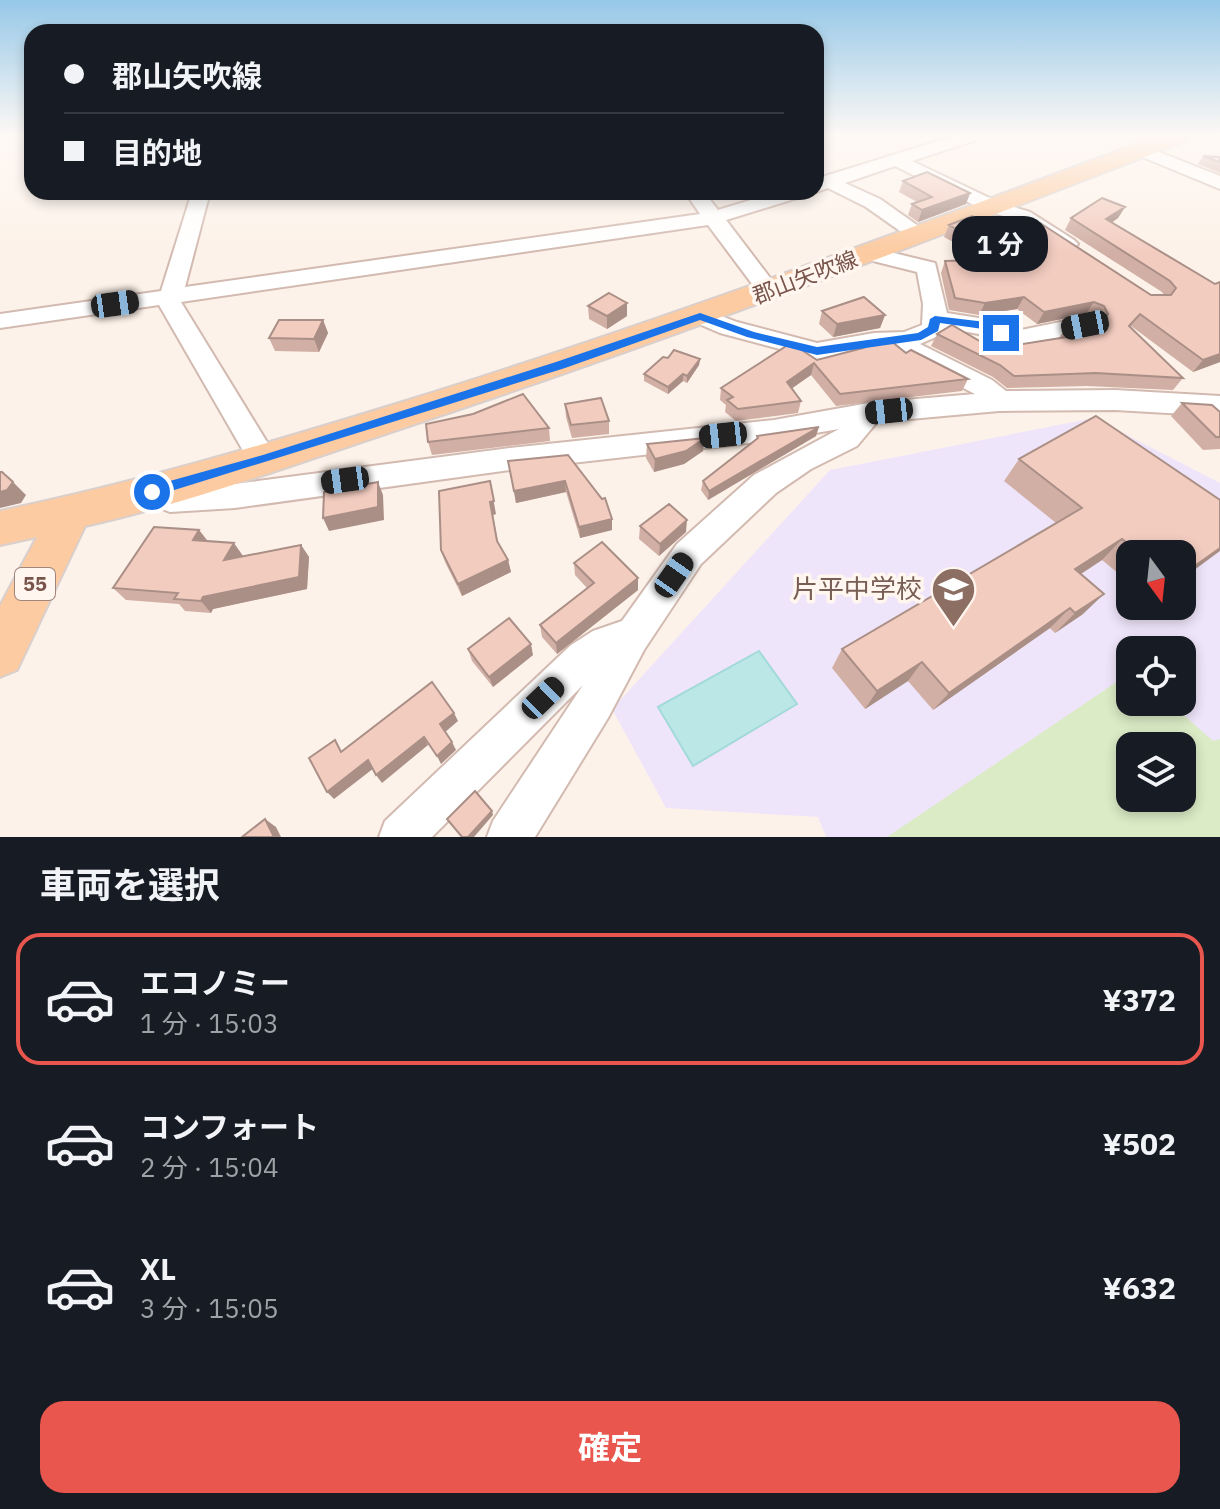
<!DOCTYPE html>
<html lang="ja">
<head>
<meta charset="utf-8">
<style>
  body { margin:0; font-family:"IBM Plex Sans","Noto Sans JP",sans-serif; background:#242831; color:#f1f3f6; height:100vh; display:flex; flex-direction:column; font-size:30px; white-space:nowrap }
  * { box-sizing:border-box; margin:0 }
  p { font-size:26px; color:#9ea1a6 }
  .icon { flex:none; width:44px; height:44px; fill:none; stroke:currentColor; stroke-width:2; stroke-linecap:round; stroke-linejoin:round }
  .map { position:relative; height:837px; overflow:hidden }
  .drawer { display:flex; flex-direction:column; background:#171b24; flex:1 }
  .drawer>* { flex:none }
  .guide { position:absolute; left:24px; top:24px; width:800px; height:176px; border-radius:24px; box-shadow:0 4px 12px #0003; display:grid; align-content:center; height:176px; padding:0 40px; background:#171b24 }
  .needle { width:52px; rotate:165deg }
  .fabs { position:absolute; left:1116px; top:540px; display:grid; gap:16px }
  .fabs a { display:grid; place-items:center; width:80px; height:80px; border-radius:16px; background:#171b24; box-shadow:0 4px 12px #0003; font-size:40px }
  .end { position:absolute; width:36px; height:36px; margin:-18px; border:10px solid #1a73e8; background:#fff; box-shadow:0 0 0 4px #fff }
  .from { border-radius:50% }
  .bubble { position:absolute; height:56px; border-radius:24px; background:#171b24; box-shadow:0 4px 12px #0003; font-size:26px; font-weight:700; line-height:56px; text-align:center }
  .car { position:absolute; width:24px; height:48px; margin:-24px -12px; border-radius:10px; box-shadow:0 0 6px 2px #0007; background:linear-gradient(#222 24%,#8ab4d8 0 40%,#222 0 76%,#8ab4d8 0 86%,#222 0) }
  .guide b { display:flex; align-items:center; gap:28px; height:76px; font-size:30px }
  .guide b+b { border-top:2px solid #363941 }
  .guide i { width:20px; height:20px; background:#f1f3f6 }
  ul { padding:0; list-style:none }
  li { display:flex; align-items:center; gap:24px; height:132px; margin:0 16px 12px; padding:0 24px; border:4px solid transparent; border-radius:24px }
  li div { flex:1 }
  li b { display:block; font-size:30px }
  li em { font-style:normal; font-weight:700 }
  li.current { border-color:#e8564d }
  li>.icon { width:72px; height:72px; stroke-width:1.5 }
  h2 { padding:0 40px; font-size:36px; line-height:96px }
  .button { display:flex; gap:16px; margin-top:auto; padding:16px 40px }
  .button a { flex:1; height:92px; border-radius:24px; background:#e8564d; color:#fff; font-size:32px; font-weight:700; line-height:92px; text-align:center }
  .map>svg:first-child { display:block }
  .education { fill:#efe5fa; fill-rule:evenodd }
  .green { fill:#dbebc6; fill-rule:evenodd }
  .water { fill:#bce7e7; stroke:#a2d9d9; stroke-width:2 }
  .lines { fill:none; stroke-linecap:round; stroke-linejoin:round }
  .minor-casing { stroke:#d2bab0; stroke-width:4 }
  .major-casing { stroke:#d9cfcd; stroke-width:4 }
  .minor { fill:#fff; fill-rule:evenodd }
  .major { fill:#fccba1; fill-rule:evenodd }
  .wall { fill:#d1afa5 }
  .shaded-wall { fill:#aa8f86 }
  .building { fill:#f3ccc0; stroke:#aa8f86; stroke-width:2 }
  .route { fill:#1a73e8 }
  .labels { text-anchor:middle; stroke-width:7; stroke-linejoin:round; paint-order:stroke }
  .shield { fill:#fff6ef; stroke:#a0857c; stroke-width:2 }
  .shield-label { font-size:20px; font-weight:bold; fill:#78544b }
  .street-label { font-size:22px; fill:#78544b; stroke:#fff6ef }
  .near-education-label { font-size:26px; fill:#785e54; stroke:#fff6ef; text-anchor:end }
</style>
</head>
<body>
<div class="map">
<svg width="1220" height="837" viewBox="0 0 1220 837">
  <rect width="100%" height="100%" fill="#fdf2e9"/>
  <path class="education" d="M1094,418L1220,483V837H826L818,817L666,808L612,709L830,470ZM1130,554H1182V606H1130ZM1130,650H1182V702H1130ZM1130,746H1182V798H1130Z"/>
  <path class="green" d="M1130,673V702H1169L1213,741L1220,739V837H887ZM1130,746H1182V798H1130Z"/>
  <polygon class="water" points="759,651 797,704 693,766 658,707"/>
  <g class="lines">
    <defs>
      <g id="minor">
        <polygon points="957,135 981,135 979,139 912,161 998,202 1030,212 1074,240 1078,244 1074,248 1060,248 1016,220 984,210 895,166 845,183 880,199 924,230 927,234 924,238 910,238 866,207 828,188 816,192 816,180 822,177"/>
        <polygon points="1141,145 1220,176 1220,189 1135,154 1132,150"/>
        <polygon points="192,192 210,192 185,287 700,214 685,192 704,192 718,210 777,192 806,192 804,196 726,220 780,291 777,296 761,296 708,225 181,302 278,460 273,468 263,471 253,468 159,305 0,328 0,314 161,291"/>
        <polygon points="869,247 935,263 947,313 991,320 1016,331 1085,317 1094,320 1097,325 1094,330 1013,348 984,335 946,328 943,334 920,344 992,380 1006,391 1115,390 1220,396 1220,416 1115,410 999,411 877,422 857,446 811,469 776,493 701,564 644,650 608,718 535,837 487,837 493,821 583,685 432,837 379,837 385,821 571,645 593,631 622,621 677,544 754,475 839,429 774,440 510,470 235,508 170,512 141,501 137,492 141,483 152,480 171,486 235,484 510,448 774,420 869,403 975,394 888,349 817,359 720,333 692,321 688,316 692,311 708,311 737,322 817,343 874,333 904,332 922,325 923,304 917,272 861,258 858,253 861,248"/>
      </g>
      <path id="major" d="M1161,135H1191L1188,140C931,239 676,338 415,424C306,460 197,501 85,526L17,670L0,677V606L37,537L0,545V511C139,482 273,442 409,400C663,321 911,228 1161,135Z"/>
    </defs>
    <use href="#minor" class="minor-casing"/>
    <use href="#major" class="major-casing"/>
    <use href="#minor" class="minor"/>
    <use href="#major" class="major"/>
  </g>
  <g class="wall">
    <polygon points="1203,156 1220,157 1220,173 1198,164"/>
    <polygon points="903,181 970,193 966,204 918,222 908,215 912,204 917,202 899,192"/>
    <polygon points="1125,207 1118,218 1112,222 1215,284 1220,282 1220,362 1193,372 1131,326 1131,327 1183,378 1173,390 1087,386 1007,388 993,377 931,346 937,334 988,346 1023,344 1059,338 1065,329 1098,322 1097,318 1086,314 1037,324 1017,309 979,315 949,310 941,273 945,261 985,260 944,237 949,225 996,229 1151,295 1164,295 1162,292 1065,230 1071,218"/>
    <polygon points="588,306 627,316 607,329 589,319"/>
    <polygon points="822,311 885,315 880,328 833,337 819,324"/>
    <polygon points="323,320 328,333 319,352 275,351 269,338"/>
    <polygon points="859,345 906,353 968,379 962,391 836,406 811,375 792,388 801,401 798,413 736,421 725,412 726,405 720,400 721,388 817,360 857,350"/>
    <polygon points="668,358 700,359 699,365 687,383 683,381 668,394 644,381 644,374"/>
    <polygon points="1182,403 1220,412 1220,449 1203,450 1171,416"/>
    <polygon points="565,404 609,421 609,434 572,438 566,417"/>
    <polygon points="549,428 550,441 432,455 428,442"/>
    <polygon points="757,436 816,436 708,500 701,490 703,481 756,440"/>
    <polygon points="647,444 703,451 684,464 654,472 646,458"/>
    <polygon points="568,455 602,499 612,530 580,538 566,492 516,503 508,461"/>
    <polygon points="1019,459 1182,554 1130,554 1130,583 1102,560 1081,574 1083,614 1055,633 1050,628 933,710 908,681 865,709 832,668 842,649 1056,523 1004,481"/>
    <polygon points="439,491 496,514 493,515 498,542 508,560 511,572 462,596 445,562 441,550"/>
    <polygon points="640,526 686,532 659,556 639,539"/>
    <polygon points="199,530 208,541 242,557 301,545 309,557 307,589 213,609 211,613 185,611 179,604 126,600 113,588"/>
    <polygon points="574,563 638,578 638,590 557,654 542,637 540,625 587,588 575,575"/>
    <polygon points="468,649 533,655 493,687 472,661"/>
  </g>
  <g class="shaded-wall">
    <polygon points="970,193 966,204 918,222 922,210"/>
    <polygon points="1125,207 1118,218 1100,231 1106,219"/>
    <polygon points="1024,297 1017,309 979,315 985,303"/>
    <polygon points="1094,302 1086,314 1037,324 1044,312"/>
    <polygon points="627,303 627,316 607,329 607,316"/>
    <polygon points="885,315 880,328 833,337 837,324"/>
    <polygon points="323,320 328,333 319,352 314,339"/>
    <polygon points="1220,354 1220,362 1193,372 1203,360"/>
    <polygon points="700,359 699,365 687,383 687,376"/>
    <polygon points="814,363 811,375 784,394 787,382"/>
    <polygon points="683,374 683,381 668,394 668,387"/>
    <polygon points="819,427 816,436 708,500 709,491"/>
    <polygon points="705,438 703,451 684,464 654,472 655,459"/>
    <polygon points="490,481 496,514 493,515 490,502"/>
    <polygon points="565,481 566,492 516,503 514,491"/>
    <polygon points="13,482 26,495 21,503 0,508 0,492"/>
    <polygon points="378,482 383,495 384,520 329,531 323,518"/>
    <polygon points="612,519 612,530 580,538 579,527"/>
    <polygon points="687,520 686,532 659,556 660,544"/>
    <polygon points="199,530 208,542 193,540"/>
    <polygon points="1122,539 1102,560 1056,590 1075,569"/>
    <polygon points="234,543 243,556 233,573 224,560"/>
    <polygon points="301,545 309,557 307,589 213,609 211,613 201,601 203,597"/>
    <polygon points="1220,548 1220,551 1182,579 1182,575"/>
    <polygon points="508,560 511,572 462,596 458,584"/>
    <polygon points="638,578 638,590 557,654 556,643"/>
    <polygon points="1104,594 1083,614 1055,633 1075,613"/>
    <polygon points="1070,608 1050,628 933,710 949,693"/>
    <polygon points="531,644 533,655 493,687 489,677"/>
    <polygon points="922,662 908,681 865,709 877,691"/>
    <polygon points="454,713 458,721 444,733 440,724"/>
    <polygon points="424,737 428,745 382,783 376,775"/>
    <polygon points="452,742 456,750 441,764 437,756"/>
    <polygon points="368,760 374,768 334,799 327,792"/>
    <polygon points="492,811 493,815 474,837 468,837"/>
    <polygon points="265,819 276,827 281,837 274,837"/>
  </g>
  <g class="building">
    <polygon points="1203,156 1220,157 1220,162"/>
    <polygon points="927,172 970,193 922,210 912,204 932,197 903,181"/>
    <polygon points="1102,198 1125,207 1106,219 1215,284 1220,282 1220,354 1203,360 1140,314 1129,326 1183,378 1096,373 1014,376 1000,365 937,334 952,325 988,346 1019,340 1023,344 1073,336 1065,329 1103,321 1108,314 1104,306 1094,302 1044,312 1024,297 985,303 955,298 945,261 1010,259 949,225 972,216 996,229 1040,223 1151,295 1171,295 1176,288 1170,281 1071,218"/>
    <polygon points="609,293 627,303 607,316 588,306"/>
    <polygon points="864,297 885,315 837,324 822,311"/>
    <polygon points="279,320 323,320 314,339 269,338"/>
    <polygon points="891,341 906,353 911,350 968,379 840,394 814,363 787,382 801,401 738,409 727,400 733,397 721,388 791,343 817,360 863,348 859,345"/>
    <polygon points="674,350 700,359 687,376 683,374 668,387 644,374 663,357 668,358"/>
    <polygon points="523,394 549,428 428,442 426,424 473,414"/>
    <polygon points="601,398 609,421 571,425 565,404"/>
    <polygon points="1182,403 1212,405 1220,412 1220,437 1216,437"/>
    <polygon points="1096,416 1220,500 1220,548 1182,575 1182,554 1141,554 1122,539 1075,569 1104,594 1075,613 1070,608 949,693 922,662 877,691 842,649 1082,508 1019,459"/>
    <polygon points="819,427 709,491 703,481 758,438 757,436"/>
    <polygon points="705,438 686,451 655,459 647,444"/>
    <polygon points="568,455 602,499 605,498 612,519 579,527 565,481 514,491 508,461"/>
    <polygon points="0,472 2,472 13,482 7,490 0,492"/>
    <polygon points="490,481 494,501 490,502 497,541 508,560 458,584 441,550 439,491"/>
    <polygon points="378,482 378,507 323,518 324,492"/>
    <polygon points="669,504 687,520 660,544 640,526"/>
    <polygon points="154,527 199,530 193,540 234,543 224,560 301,545 299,577 203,597 201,601 174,599 178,593 113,588"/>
    <polygon points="602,542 638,578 556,643 540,625 594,583 574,563"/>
    <polygon points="509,618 531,644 489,677 468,649"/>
    <polygon points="432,682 454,713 440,724 452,742 437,756 424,737 376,775 368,760 327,792 309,758 335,740 341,752"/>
    <polygon points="475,791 492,811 468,837 462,837 447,819"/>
    <polygon points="265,819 274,837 242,837"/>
  </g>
  <linearGradient id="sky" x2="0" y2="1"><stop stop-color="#96c8e8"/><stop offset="0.54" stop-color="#fef9f5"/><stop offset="1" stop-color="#fef9f5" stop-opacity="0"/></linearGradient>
  <rect width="1220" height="252" fill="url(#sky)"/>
  <polygon class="route" points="700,313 754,332 817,347 918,333 928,327 930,319 935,316 986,322 1007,333 1001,336 983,329 940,323 938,331 921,340 817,355 747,337 700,320 565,368 152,497 145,492 152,486 263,455 556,362"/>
  <defs>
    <symbol id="school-pin" viewBox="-11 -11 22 30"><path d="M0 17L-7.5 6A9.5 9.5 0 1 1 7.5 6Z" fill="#8d6e63" stroke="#fff6ef"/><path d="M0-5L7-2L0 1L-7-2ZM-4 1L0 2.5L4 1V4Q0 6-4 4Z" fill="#fff"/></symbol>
  </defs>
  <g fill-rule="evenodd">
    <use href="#school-pin" x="928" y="564" width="51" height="69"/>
  </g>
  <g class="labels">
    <rect class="shield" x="15" y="568" width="40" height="32" rx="6"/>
    <g class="shield-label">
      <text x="35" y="591">55</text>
    </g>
    <g class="street-label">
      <text transform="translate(805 277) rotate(-21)" y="8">郡山矢吹線</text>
    </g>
    <g class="near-education-label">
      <text x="922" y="598">片平中学校</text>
    </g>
  </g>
</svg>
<div class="fabs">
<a><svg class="needle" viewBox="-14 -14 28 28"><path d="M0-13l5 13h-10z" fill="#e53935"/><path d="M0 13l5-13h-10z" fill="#9ea1a6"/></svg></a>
<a><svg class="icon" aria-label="locate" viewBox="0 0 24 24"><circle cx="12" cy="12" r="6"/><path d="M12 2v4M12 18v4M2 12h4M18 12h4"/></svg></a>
<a><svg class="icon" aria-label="layers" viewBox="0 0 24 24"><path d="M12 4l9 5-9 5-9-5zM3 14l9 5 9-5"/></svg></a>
</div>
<i class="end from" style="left:152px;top:492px"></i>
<i class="end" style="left:1001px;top:333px"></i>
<div class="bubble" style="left:952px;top:216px;width:96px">1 分</div>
<i class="car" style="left:115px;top:304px;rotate:82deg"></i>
<i class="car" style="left:1085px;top:325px;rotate:259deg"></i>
<i class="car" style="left:889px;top:411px;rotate:264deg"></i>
<i class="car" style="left:723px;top:435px;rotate:264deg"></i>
<i class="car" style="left:345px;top:480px;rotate:262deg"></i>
<i class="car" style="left:674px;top:575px;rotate:35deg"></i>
<i class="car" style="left:543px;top:698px;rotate:46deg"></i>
<div class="guide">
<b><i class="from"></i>郡山矢吹線</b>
<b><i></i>目的地</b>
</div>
</div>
<section class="drawer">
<h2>車両を選択</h2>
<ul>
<li class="current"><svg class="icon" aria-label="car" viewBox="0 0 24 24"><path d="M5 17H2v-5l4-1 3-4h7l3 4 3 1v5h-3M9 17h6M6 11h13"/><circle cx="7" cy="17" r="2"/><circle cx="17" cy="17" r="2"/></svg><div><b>エコノミー</b><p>1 分 · 15:03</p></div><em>¥372</em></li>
<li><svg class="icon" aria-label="car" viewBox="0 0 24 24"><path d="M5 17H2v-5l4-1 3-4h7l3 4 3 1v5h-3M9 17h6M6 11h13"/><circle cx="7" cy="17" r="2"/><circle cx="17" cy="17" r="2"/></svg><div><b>コンフォート</b><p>2 分 · 15:04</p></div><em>¥502</em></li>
<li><svg class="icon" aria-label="car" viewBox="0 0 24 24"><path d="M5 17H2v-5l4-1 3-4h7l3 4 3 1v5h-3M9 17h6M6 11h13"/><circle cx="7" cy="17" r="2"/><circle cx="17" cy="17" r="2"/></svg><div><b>XL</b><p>3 分 · 15:05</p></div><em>¥632</em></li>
</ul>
<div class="button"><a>確定</a></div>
</section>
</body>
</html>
